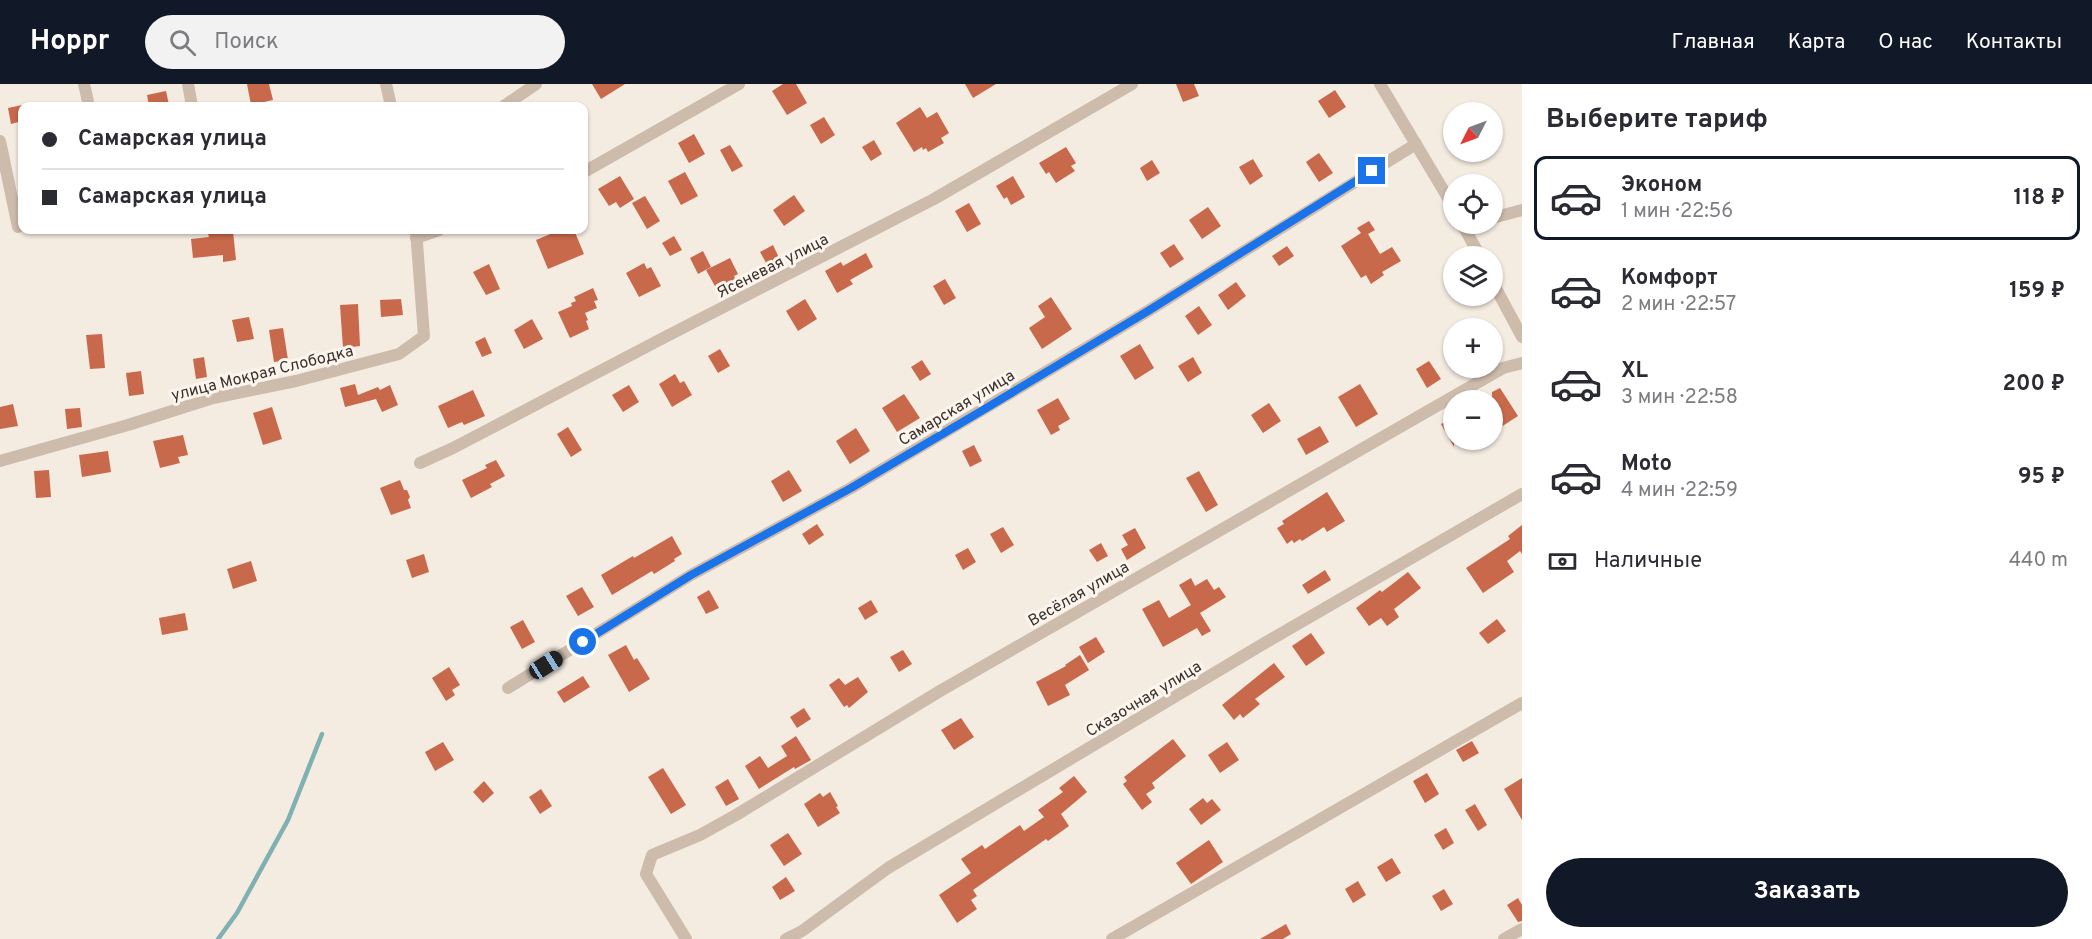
<!DOCTYPE html>
<html lang="ru">
<head>
<meta charset="utf-8">
<style>
  body { margin:0; font-family:Overpass,sans-serif; background:#f2f2f3; color:#2b2b33; height:100vh; display:flex; flex-direction:column; font-size:22px; white-space:nowrap }
  * { box-sizing:border-box; margin:0 }
  p { font-size:20px; color:#7c7c81 }
  .icon { flex:none; width:33px; height:33px; fill:none; stroke:currentColor; stroke-width:2; stroke-linecap:round; stroke-linejoin:round }
  .map { position:relative; flex:1; overflow:hidden }
  .details { display:flex; flex-direction:column; background:#fff; width:570px }
  .details>* { flex:none }
  .top-card { position:absolute; left:18px; top:18px; width:570px; height:132px; border-radius:12px; box-shadow:0 2px 4px #0004; display:grid; align-content:center; height:132px; padding:0 24px; background:#fff }
  .needle { width:39px; rotate:228deg }
  .controls { position:absolute; left:1443px; top:18px; display:grid; gap:12px }
  .controls a { display:grid; place-items:center; width:60px; height:60px; border-radius:50%; background:#fff; box-shadow:0 2px 4px #0004; font-size:30px }
  .end { position:absolute; width:27px; height:27px; margin:-14px; border:8px solid #1a73e8; background:#fff; box-shadow:0 0 0 3px #fff }
  .from { border-radius:50% }
  .car { position:absolute; width:18px; height:36px; margin:-18px -9px; border-radius:8px; box-shadow:0 0 4px 2px #0007; background:linear-gradient(#222 24%,#8ab4d8 0 40%,#222 0 76%,#8ab4d8 0 86%,#222 0) }
  .top-card b { display:flex; align-items:center; gap:21px; height:57px; font-size:22px }
  .top-card b+b { border-top:2px solid #e1e1e2 }
  .top-card i { width:15px; height:15px; background:#2b2b33 }
  ul { padding:0; list-style:none }
  li { display:flex; align-items:center; gap:18px; height:84px; margin:0 12px 9px; padding:0 12px; border:3px solid transparent; border-radius:12px }
  li div { flex:1 }
  li b { display:block; font-size:22px }
  li em { font-style:normal; font-weight:700 }
  li.on { border-color:#111827 }
  li>.icon { width:54px; height:54px; stroke-width:1.5 }
  h2 { padding:0 24px; font-size:27px; line-height:72px }
  .pay { display:flex; align-items:center; gap:15px; height:66px; padding:0 24px; font-size:22px }
  .pay p { margin-inline-start:auto }
  .button { display:flex; gap:12px; margin-top:auto; padding:12px 24px }
  .button a { flex:1; height:69px; border-radius:36px; background:#111827; color:#fff; font-size:24px; font-weight:700; line-height:69px; text-align:center }
  header { display:flex; align-items:center; gap:36px; box-sizing:border-box; height:84px; padding:0 30px; background:#111827; color:#fff }
  header strong { font-size:28px }
  nav { display:flex; gap:33px; margin-inline-start:auto; font-size:21px }
  .search { width:420px; height:54px; background:#f2f2f3; display:flex; align-items:center; gap:15px; box-sizing:border-box; padding:0 21px; border-radius:33px; color:#7c7c81; font-size:22px }
  main { display:flex; flex:1; min-height:0 }
  .map>svg:first-child { display:block }
  .lines { fill:none; stroke-linecap:round; stroke-linejoin:round }
  .stream { stroke:#7fb0b2; stroke-width:4.5 }
  .building { fill:#c8694b }
  .minor { stroke:#cdbbac; stroke-width:12 }
  .route { stroke:#1a73e8; stroke-width:8 }
  .labels { text-anchor:middle; stroke-width:6; stroke-linejoin:round; paint-order:stroke }
  .street-label { font-size:16px; fill:#3b302b; stroke:#fbf5ee }
</style>
</head>
<body>
<header>
<strong>Hoppr</strong>
<div class="search"><svg class="icon" aria-label="search" viewBox="0 0 24 24"><circle cx="10" cy="10" r="6"/><path d="M15 15l6 6"/></svg>Поиск</div>
<nav><a>Главная</a><a>Карта</a><a>О нас</a><a>Контакты</a></nav>
</header>
<main>
<div class="map">
<svg width="1522" height="855" viewBox="0 0 1522 855">
  <rect width="100%" height="100%" fill="#f4ebe1"/>
  <g class="lines">
    <polyline class="stream" points="218,855 237,829 288,736 322,650"/>
  </g>
  <g class="building">
    <polygon points="247,0 269,0 273,16 251,21"/>
    <polygon points="592,0 625,0 601,15"/>
    <polygon points="783,0 796,0 807,19 787,31 772,7"/>
    <polygon points="965,0 996,0 973,14"/>
    <polygon points="1176,0 1194,0 1199,12 1183,18"/>
    <polygon points="1335,6 1346,23 1329,34 1318,17"/>
    <polygon points="166,7 169,21 149,22 147,11"/>
    <polygon points="22,21 22,37 11,40 8,24"/>
    <polygon points="920,23 927,34 937,28 949,49 941,54 944,59 928,68 926,64 923,66 922,63 914,68 896,39"/>
    <polygon points="824,33 835,51 821,60 810,41"/>
    <polygon points="694,50 705,70 689,79 678,59"/>
    <polygon points="874,56 882,70 871,77 862,63"/>
    <polygon points="730,61 743,82 732,88 720,66"/>
    <polygon points="1066,63 1076,79 1071,82 1075,87 1056,99 1049,88 1046,90 1039,79"/>
    <polygon points="1319,69 1333,89 1319,98 1306,78"/>
    <polygon points="1253,75 1263,92 1250,101 1239,83"/>
    <polygon points="1152,76 1160,89 1147,97 1140,84"/>
    <polygon points="685,88 698,112 681,121 668,97"/>
    <polygon points="620,92 634,115 620,124 616,118 609,122 598,105"/>
    <polygon points="1013,92 1025,113 1011,121 1007,113 1004,115 996,102"/>
    <polygon points="794,111 805,127 784,142 773,126"/>
    <polygon points="645,112 660,137 647,145 632,119"/>
    <polygon points="969,119 981,140 967,148 955,127"/>
    <polygon points="1208,123 1221,142 1202,155 1189,136"/>
    <polygon points="1369,137 1375,146 1368,150 1380,170 1392,163 1401,177 1382,188 1384,191 1371,200 1366,191 1361,194 1341,162 1361,149 1357,144"/>
    <polygon points="560,146 574,146 584,170 548,185 536,156"/>
    <polygon points="233,147 236,176 223,178 223,171 193,174 191,155 209,153 208,150"/>
    <polygon points="674,152 682,166 670,172 662,159"/>
    <polygon points="1174,160 1184,175 1170,184 1160,169"/>
    <polygon points="773,161 782,180 770,186 760,168"/>
    <polygon points="1287,162 1294,172 1279,182 1272,172"/>
    <polygon points="703,167 711,183 698,190 690,174"/>
    <polygon points="866,169 873,183 850,196 853,200 837,209 825,187 841,178 843,182"/>
    <polygon points="730,174 738,190 734,192 740,204 727,211 721,201 716,204 706,186"/>
    <polygon points="644,179 647,185 651,183 661,202 639,213 626,189"/>
    <polygon points="489,180 500,205 486,211 473,188"/>
    <polygon points="945,195 956,214 944,221 933,202"/>
    <polygon points="1236,198 1246,212 1228,226 1218,211"/>
    <polygon points="593,204 598,216 594,217 597,224 585,229 588,236 586,237 589,245 570,254 558,228 572,222 571,219 576,217 574,213"/>
    <polygon points="1051,213 1072,245 1042,265 1029,244 1045,233 1038,222"/>
    <polygon points="401,215 403,231 381,233 380,216"/>
    <polygon points="805,215 817,235 798,247 786,227"/>
    <polygon points="358,220 360,262 343,264 340,221"/>
    <polygon points="1199,222 1212,241 1198,251 1185,232"/>
    <polygon points="249,233 254,255 237,258 232,236"/>
    <polygon points="532,235 543,255 524,265 514,246"/>
    <polygon points="283,244 288,276 274,278 269,246"/>
    <polygon points="102,250 105,284 90,285 86,251"/>
    <polygon points="485,253 492,269 482,273 475,258"/>
    <polygon points="1140,260 1154,284 1135,296 1120,272"/>
    <polygon points="720,265 730,282 718,289 708,272"/>
    <polygon points="204,273 207,293 196,295 193,275"/>
    <polygon points="1193,273 1202,289 1188,298 1178,282"/>
    <polygon points="922,276 931,290 920,297 911,283"/>
    <polygon points="1429,277 1441,295 1427,304 1416,285"/>
    <polygon points="141,287 144,310 129,312 126,289"/>
    <polygon points="675,290 680,299 684,297 692,311 672,323 659,300"/>
    <polygon points="355,300 358,311 378,303 380,306 390,301 398,321 382,328 376,315 345,323 340,304"/>
    <polygon points="1360,300 1378,330 1356,343 1338,313"/>
    <polygon points="629,301 639,318 623,328 612,311"/>
    <polygon points="1500,304 1518,332 1501,343 1492,330 1492,308"/>
    <polygon points="473,306 485,332 464,341 462,338 448,344 438,322"/>
    <polygon points="904,310 920,334 897,348 882,324"/>
    <polygon points="1058,314 1070,335 1058,342 1060,346 1051,351 1037,326"/>
    <polygon points="1269,319 1281,337 1263,349 1251,331"/>
    <polygon points="13,320 18,342 0,345 0,323"/>
    <polygon points="272,323 282,355 263,361 253,329"/>
    <polygon points="80,324 82,343 67,345 65,325"/>
    <polygon points="1454,334 1454,363 1441,340"/>
    <polygon points="1320,342 1329,358 1306,371 1297,355"/>
    <polygon points="568,343 582,366 571,373 557,350"/>
    <polygon points="856,344 870,367 850,380 836,357"/>
    <polygon points="183,351 188,371 178,373 180,379 160,384 153,357"/>
    <polygon points="974,361 982,377 970,383 962,367"/>
    <polygon points="108,367 111,388 82,393 79,371"/>
    <polygon points="496,376 505,392 490,400 492,403 471,414 462,396 487,384 485,381"/>
    <polygon points="49,386 51,413 36,414 34,387"/>
    <polygon points="789,386 802,407 783,418 771,397"/>
    <polygon points="1199,387 1218,421 1206,428 1186,394"/>
    <polygon points="400,396 404,406 407,406 410,413 408,416 411,424 391,431 380,404"/>
    <polygon points="1327,408 1345,437 1327,448 1324,443 1302,457 1300,455 1294,459 1292,456 1287,460 1277,444 1284,440 1282,437"/>
    <polygon points="817,440 824,451 809,461 802,450"/>
    <polygon points="1522,441 1522,470 1520,467 1507,477 1514,488 1483,509 1466,484 1510,455 1508,452"/>
    <polygon points="1003,443 1014,461 1001,469 990,450"/>
    <polygon points="1135,444 1146,464 1127,476 1121,465 1128,461 1122,451"/>
    <polygon points="672,452 682,470 674,475 675,477 654,490 652,487 612,511 601,491 633,472 634,474"/>
    <polygon points="1101,459 1108,472 1097,478 1089,466"/>
    <polygon points="968,464 976,478 963,486 955,471"/>
    <polygon points="424,470 429,488 412,494 406,476"/>
    <polygon points="251,477 257,497 233,505 227,485"/>
    <polygon points="1325,486 1331,496 1308,510 1302,501"/>
    <polygon points="1408,488 1421,504 1394,525 1399,533 1387,542 1381,534 1369,542 1356,524 1380,506 1382,508"/>
    <polygon points="1191,494 1195,502 1207,495 1214,506 1219,503 1226,513 1200,529 1211,547 1202,552 1197,544 1163,563 1142,525 1159,516 1169,534 1191,521 1179,501"/>
    <polygon points="582,503 594,523 578,532 566,512"/>
    <polygon points="709,506 719,524 706,530 697,513"/>
    <polygon points="871,516 878,528 865,536 858,524"/>
    <polygon points="185,529 188,546 162,551 159,534"/>
    <polygon points="1497,535 1506,547 1488,560 1479,549"/>
    <polygon points="523,536 535,558 522,565 510,543"/>
    <polygon points="1311,549 1325,569 1306,582 1292,562"/>
    <polygon points="1096,553 1105,568 1088,579 1079,563"/>
    <polygon points="626,561 634,576 637,574 650,595 629,608 608,571"/>
    <polygon points="903,566 912,580 899,588 890,573"/>
    <polygon points="1080,571 1089,586 1065,601 1070,611 1048,622 1036,598 1066,582 1065,581"/>
    <polygon points="1274,579 1285,593 1255,615 1260,620 1243,634 1240,630 1234,636 1222,621"/>
    <polygon points="449,583 460,601 452,606 455,611 446,617 432,594"/>
    <polygon points="583,592 590,603 564,619 557,608"/>
    <polygon points="858,593 868,608 849,624 847,621 844,623 829,601 839,594 845,601"/>
    <polygon points="804,624 811,635 797,644 790,633"/>
    <polygon points="961,634 974,653 954,666 941,646"/>
    <polygon points="796,652 811,676 795,685 794,683 759,705 745,682 760,672 768,684 787,672 781,662"/>
    <polygon points="1173,655 1186,672 1152,699 1155,704 1146,710 1152,718 1142,726 1123,700 1127,697 1124,693"/>
    <polygon points="1472,657 1479,669 1463,678 1456,666"/>
    <polygon points="443,658 454,676 435,687 425,668"/>
    <polygon points="1227,658 1239,676 1220,689 1208,671"/>
    <polygon points="663,684 686,721 671,730 648,693"/>
    <polygon points="1427,689 1439,710 1425,719 1413,697"/>
    <polygon points="1074,692 1087,708 1061,730 1069,742 1048,757 1046,755 973,806 977,812 971,816 977,825 957,839 939,811 971,789 961,775 982,761 985,765 1020,741 1024,747 1044,733 1038,726 1063,708 1059,704"/>
    <polygon points="1522,694 1522,736 1504,705"/>
    <polygon points="728,695 739,715 726,722 715,703"/>
    <polygon points="484,697 494,709 483,719 473,708"/>
    <polygon points="541,705 552,722 540,730 529,713"/>
    <polygon points="830,708 838,722 836,723 840,729 818,743 804,720 820,709 823,713"/>
    <polygon points="1203,714 1207,719 1212,715 1221,726 1201,741 1189,725"/>
    <polygon points="1475,720 1487,741 1478,747 1465,726"/>
    <polygon points="1446,744 1454,759 1443,766 1434,751"/>
    <polygon points="788,749 802,770 784,782 770,761"/>
    <polygon points="1209,756 1223,778 1191,800 1176,779"/>
    <polygon points="1392,774 1401,789 1386,798 1377,783"/>
    <polygon points="786,793 795,807 780,816 772,803"/>
    <polygon points="1358,797 1366,811 1353,819 1345,805"/>
    <polygon points="1444,805 1453,820 1441,827 1432,812"/>
    <polygon points="1518,814 1522,821 1522,837 1518,838 1507,821"/>
    <polygon points="1286,840 1291,850 1283,855 1260,855"/>
  </g>
  <g class="lines">
    <g class="minor">
      <polyline points="84,0 89,22"/>
      <polyline points="188,0 192,22"/>
      <polyline points="386,0 391,22"/>
      <polyline points="1380,0 1454,124"/>
      <polyline points="504,22 536,0"/>
      <polyline points="0,57 18,143"/>
      <polyline points="584,88 739,0"/>
      <polyline points="1492,134 1522,126"/>
      <polyline points="1462,140 1480,172"/>
      <polyline points="416,154 439,146"/>
      <polyline points="1492,197 1522,253"/>
      <polyline points="0,377 128,341 213,314 296,297 399,270 424,252 416,146"/>
      <polyline points="420,379 453,364 667,252 934,115 1132,0"/>
      <polyline points="508,604 691,491 851,404 1148,227 1416,60"/>
      <polyline points="686,855 646,790 652,771 700,751 736,731 940,607 1503,284 1522,279"/>
      <polyline points="786,855 802,847 888,784 1263,560 1522,410"/>
      <polyline points="1112,855 1522,619"/>
      <polyline points="1504,855 1522,845"/>
    </g>
  </g>
  <g class="lines">
    <polyline class="route" points="583,558 691,491 851,404 978,329 1148,227 1372,87"/>
  </g>
  <g class="labels">
    <g class="street-label">
      <text transform="translate(772 181) rotate(-27)" y="6">Ясеневая улица</text>
      <text transform="translate(262 288) rotate(-14)" y="6">улица Мокрая Слободка</text>
      <text transform="translate(956 323) rotate(-31)" y="6">Самарская улица</text>
      <text transform="translate(1078 509) rotate(-30)" y="6">Весёлая улица</text>
      <text transform="translate(1143 614) rotate(-31)" y="6">Сказочная улица</text>
    </g>
  </g>
</svg>
<div class="controls">
<a><svg class="needle" viewBox="-14 -14 28 28"><path d="M0-13l5 13h-10z" fill="#e53935"/><path d="M0 13l5-13h-10z" fill="#7c7c81"/></svg></a>
<a><svg class="icon" aria-label="locate" viewBox="0 0 24 24"><circle cx="12" cy="12" r="6"/><path d="M12 2v4M12 18v4M2 12h4M18 12h4"/></svg></a>
<a><svg class="icon" aria-label="layers" viewBox="0 0 24 24"><path d="M12 4l9 5-9 5-9-5zM3 14l9 5 9-5"/></svg></a>
<a>+</a>
<a>−</a>
</div>
<i class="end from" style="left:583px;top:558px"></i>
<i class="end" style="left:1372px;top:87px"></i>
<i class="car" style="left:546px;top:581px;rotate:58deg"></i>
<div class="top-card">
<b><i class="from"></i>Самарская улица</b>
<b><i></i>Самарская улица</b>
</div>
</div>
<section class="details">
<h2>Выберите тариф</h2>
<ul>
<li class="on"><svg class="icon" aria-label="car" viewBox="0 0 24 24"><path d="M5 17H2v-5l4-1 3-4h7l3 4 3 1v5h-3M9 17h6M6 11h13"/><circle cx="7" cy="17" r="2"/><circle cx="17" cy="17" r="2"/></svg><div><b>Эконом</b><p>1 мин · 22:56</p></div><em>118 ₽</em></li>
<li><svg class="icon" aria-label="car" viewBox="0 0 24 24"><path d="M5 17H2v-5l4-1 3-4h7l3 4 3 1v5h-3M9 17h6M6 11h13"/><circle cx="7" cy="17" r="2"/><circle cx="17" cy="17" r="2"/></svg><div><b>Комфорт</b><p>2 мин · 22:57</p></div><em>159 ₽</em></li>
<li><svg class="icon" aria-label="car" viewBox="0 0 24 24"><path d="M5 17H2v-5l4-1 3-4h7l3 4 3 1v5h-3M9 17h6M6 11h13"/><circle cx="7" cy="17" r="2"/><circle cx="17" cy="17" r="2"/></svg><div><b>XL</b><p>3 мин · 22:58</p></div><em>200 ₽</em></li>
<li><svg class="icon" aria-label="car" viewBox="0 0 24 24"><path d="M5 17H2v-5l4-1 3-4h7l3 4 3 1v5h-3M9 17h6M6 11h13"/><circle cx="7" cy="17" r="2"/><circle cx="17" cy="17" r="2"/></svg><div><b>Moto</b><p>4 мин · 22:59</p></div><em>95 ₽</em></li>
</ul>
<div class="pay"><svg class="icon" aria-label="cash" viewBox="0 0 24 24"><path d="M3 7h18v10H3z"/><circle cx="12" cy="12" r="2"/></svg>Наличные<p>440 m</p></div>
<div class="button"><a>Заказать</a></div>
</section>
</main>
</body>
</html>
